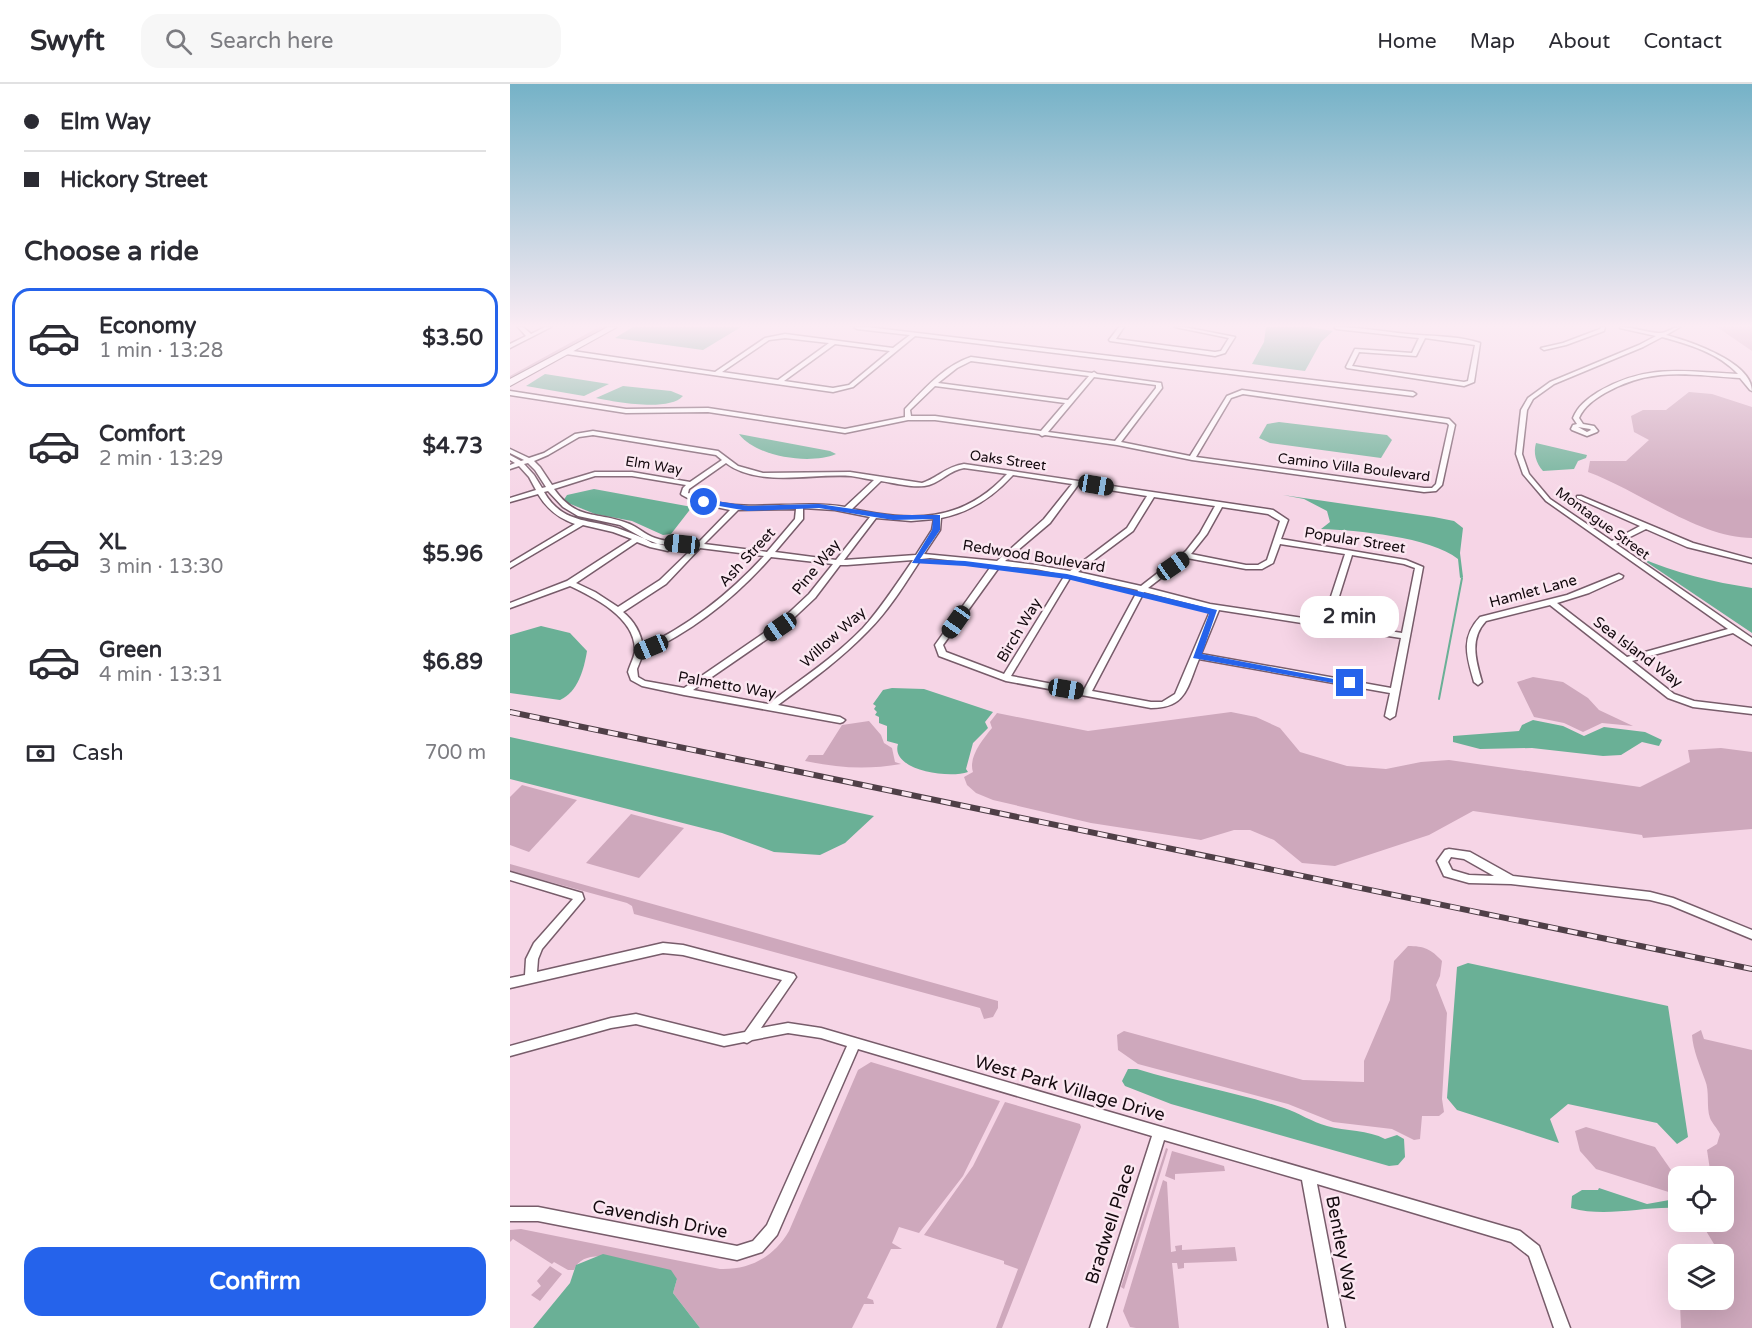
<!DOCTYPE html>
<html lang="en">
<head>
<meta charset="utf-8">
<style>
  body { margin:0; font-family:"Varela Round",sans-serif; background:#f7f7f7; color:#2b2b33; height:100vh; display:flex; flex-direction:column; font-size:22px; white-space:nowrap }
  * { box-sizing:border-box; margin:0 }
  p { font-size:20px; color:#7c7c81 }
  .icon { flex:none; width:33px; height:33px; fill:none; stroke:currentColor; stroke-width:2; stroke-linecap:round; stroke-linejoin:round }
  .map { position:relative; flex:1; overflow:hidden }
  .drawer { display:flex; flex-direction:column; background:#fff; width:510px }
  .drawer>* { flex:none }
  .banner { display:grid; align-content:center; height:132px; padding:0 24px; background:#fff }
  .controls { position:absolute; left:1158px; top:1082px; display:grid; gap:12px }
  .controls a { display:grid; place-items:center; width:66px; height:66px; border-radius:12px; background:#fff; box-shadow:0 6px 24px #0002; font-size:30px }
  .end { position:absolute; width:27px; height:27px; margin:-14px; border:8px solid #2563eb; background:#fff; box-shadow:0 0 0 3px #fff }
  .from { border-radius:50% }
  .bubble { position:absolute; height:42px; border-radius:18px; background:#fff; box-shadow:0 6px 24px #0002; font-size:20px; font-weight:700; line-height:42px; text-align:center }
  .car { position:absolute; width:18px; height:36px; margin:-18px -9px; border-radius:8px; box-shadow:0 0 4px 2px #0007; background:linear-gradient(#222 24%,#8ab4d8 0 40%,#222 0 76%,#8ab4d8 0 86%,#222 0) }
  .banner b { display:flex; align-items:center; gap:21px; height:57px; font-size:22px }
  .banner b+b { border-top:2px solid #e1e1e2 }
  .banner i { width:15px; height:15px; background:#2b2b33 }
  ul { padding:0; list-style:none }
  li { display:flex; align-items:center; gap:18px; height:99px; margin:0 12px 9px; padding:0 12px; border:3px solid transparent; border-radius:18px }
  li div { flex:1 }
  li b { display:block; font-size:22px }
  li em { font-style:normal; font-weight:700 }
  li.active { border-color:#2563eb }
  li>.icon { width:54px; height:54px; stroke-width:1.5 }
  h2 { padding:0 24px; font-size:27px; line-height:72px }
  .pay { display:flex; align-items:center; gap:15px; height:66px; padding:0 24px; font-size:22px }
  .pay p { margin-inline-start:auto }
  .primary-button { display:flex; gap:12px; margin-top:auto; padding:12px 24px }
  .primary-button a { flex:1; height:69px; border-radius:18px; background:#2563eb; color:#fff; font-size:24px; font-weight:700; line-height:69px; text-align:center }
  header { display:flex; align-items:center; gap:36px; box-sizing:border-box; height:84px; padding:0 30px; background:#fff; border-bottom:2px solid #e1e1e2 }
  header strong { font-size:28px }
  nav { display:flex; gap:33px; margin-inline-start:auto; font-size:21px }
  .search { width:420px; height:54px; background:#f7f7f7; display:flex; align-items:center; gap:15px; box-sizing:border-box; padding:0 21px; border-radius:18px; color:#7c7c81; font-size:22px }
  main { display:flex; flex:1; min-height:0 }
  .map>svg:first-child { display:block }
  .green { fill:#cea8bc }
  .water { fill:#6ab096 }
  .lines { fill:none; stroke-linecap:round; stroke-linejoin:round }
  .stream { stroke:#6ab096; stroke-width:2 }
  .minor-casing { stroke:#775c6a; stroke-width:3 }
  .secondary-casing { stroke:#775c6a; stroke-width:2 }
  .minor { fill:#fff; fill-rule:evenodd }
  .secondary { fill:#fff; fill-rule:evenodd }
  .rail-casing { stroke:#4f3f47; stroke-width:6 }
  .rail { stroke:#fbe7f1; stroke-width:4; stroke-dasharray:10; stroke-linecap:butt }
  .route { fill:#2563eb }
  .labels { text-anchor:middle; stroke-width:5; stroke-linejoin:round; paint-order:stroke }
  .far-street-label { font-size:14px; fill:#13090e; stroke:#fbe7f1 }
  .street-label { font-size:15px; fill:#13090e; stroke:#fbe7f1 }
  .near-street-label { font-size:18px; fill:#13090e; stroke:#fbe7f1 }
</style>
</head>
<body>
<header>
<strong>Swyft</strong>
<div class="search"><svg class="icon" aria-label="search" viewBox="0 0 24 24"><circle cx="10" cy="10" r="6"/><path d="M15 15l6 6"/></svg>Search here</div>
<nav><a>Home</a><a>Map</a><a>About</a><a>Contact</a></nav>
</header>
<main>
<section class="drawer">
<div class="banner">
<b><i class="from"></i>Elm Way</b>
<b><i></i>Hickory Street</b>
</div>
<h2>Choose a ride</h2>
<ul>
<li class="active"><svg class="icon" aria-label="car" viewBox="0 0 24 24"><path d="M5 17H2v-5l4-1 3-4h7l3 4 3 1v5h-3M9 17h6M6 11h13"/><circle cx="7" cy="17" r="2"/><circle cx="17" cy="17" r="2"/></svg><div><b>Economy</b><p>1 min · 13:28</p></div><em>$3.50</em></li>
<li><svg class="icon" aria-label="car" viewBox="0 0 24 24"><path d="M5 17H2v-5l4-1 3-4h7l3 4 3 1v5h-3M9 17h6M6 11h13"/><circle cx="7" cy="17" r="2"/><circle cx="17" cy="17" r="2"/></svg><div><b>Comfort</b><p>2 min · 13:29</p></div><em>$4.73</em></li>
<li><svg class="icon" aria-label="car" viewBox="0 0 24 24"><path d="M5 17H2v-5l4-1 3-4h7l3 4 3 1v5h-3M9 17h6M6 11h13"/><circle cx="7" cy="17" r="2"/><circle cx="17" cy="17" r="2"/></svg><div><b>XL</b><p>3 min · 13:30</p></div><em>$5.96</em></li>
<li><svg class="icon" aria-label="car" viewBox="0 0 24 24"><path d="M5 17H2v-5l4-1 3-4h7l3 4 3 1v5h-3M9 17h6M6 11h13"/><circle cx="7" cy="17" r="2"/><circle cx="17" cy="17" r="2"/></svg><div><b>Green</b><p>4 min · 13:31</p></div><em>$6.89</em></li>
</ul>
<div class="pay"><svg class="icon" aria-label="cash" viewBox="0 0 24 24"><path d="M3 7h18v10H3z"/><circle cx="12" cy="12" r="2"/></svg>Cash<p>700 m</p></div>
<div class="primary-button"><a>Confirm</a></div>
</section>
<div class="map">
<svg width="1242" height="1244" viewBox="0 0 1242 1244">
  <rect width="100%" height="100%" fill="#f6d5e6"/>
  <g class="green">
    <polygon points="89,243 97,243 0,296 0,292"/>
    <polygon points="1207,243 1242,243 1242,267"/>
    <path d="M1179,308L1202,310L1242,323V454C1189,454 1128,406 1078,388L1080,377H1116L1139,356L1124,348L1121,332L1133,326H1156Z"/>
    <polygon points="1023,593 1053,598 1078,614 1089,626 1123,642 1092,639 1073,648 1054,639 1024,633 1007,598"/>
    <path d="M721,628L746,633L770,644L790,668L837,682L876,685L911,678L939,676L1130,703L1180,678L1178,666L1211,664L1242,668V745L1133,754L1132,751L963,727L919,751L825,782L792,779L764,756L740,746H724L691,756L581,739L483,716L466,709L457,701L454,693L463,688C458,673 473,655 482,644L480,638L487,629L578,647Z"/>
    <path d="M359,637L371,651L374,659L382,664L385,678L391,680C357,686 328,684 295,677L299,671H313L332,641Z"/>
    <polygon points="12,701 67,716 19,768 0,761 0,713"/>
    <polygon points="121,730 174,744 129,794 76,779"/>
    <polygon points="0,780 488,917 488,924 483,933 474,935 470,924 124,830 122,822 117,819 0,787"/>
    <path d="M898,862C914,862 921,865 932,877L930,892L926,901L937,929L932,1015L934,1028L929,1032H912L910,1055L904,1056L882,1045L823,1038L778,1020L628,980L608,966L607,951L614,947L793,996L854,998V977L880,916L884,877Z"/>
    <path d="M1191,946L1194,955L1242,966V1244H1171L1170,1220L1173,1215H1214V1170H1191L1204,1160L1190,1137H1214V1092H1198L1200,1086L1197,1066L1207,1060L1210,1050C1207,1044 1202,1039 1200,1034C1196,1022 1200,1008 1195,996C1190,982 1183,966 1182,951Z"/>
    <path d="M361,978L490,1017L453,1092L409,1149L389,1143L382,1159L392,1165H381L357,1214L363,1216L364,1220H354L342,1244H190L163,1209L167,1195C144,1187 77,1154 64,1186H58L44,1178L42,1180L3,1155L0,1158V1146L11,1145L210,1185C240,1186 264,1173 279,1147L348,986Z"/>
    <polygon points="495,1018 570,1040 571,1043 492,1244 486,1244 508,1185 494,1180 494,1177 414,1151 463,1082"/>
    <polygon points="1076,1043 1145,1063 1168,1096 1168,1111 1086,1085 1070,1067 1065,1047"/>
    <polygon points="656,1064 658,1065 614,1205 611,1203"/>
    <polygon points="662,1067 714,1082 715,1087 665,1090 665,1096 655,1092"/>
    <polygon points="653,1096 657,1098 661,1168 666,1167 665,1162 672,1161 672,1166 725,1163 727,1177 674,1179 674,1184 668,1185 667,1179 662,1179 669,1244 626,1244 620,1243 613,1227"/>
    <polygon points="40,1182 52,1190 30,1217 21,1211 31,1202 27,1197"/>
  </g>
  <g class="water">
    <polygon points="123,243 231,243 193,266 105,254"/>
    <polygon points="756,243 800,243 823,247 811,258 795,287 742,280 754,258"/>
    <polygon points="35,290 99,300 74,312 16,302"/>
    <path d="M113,302L161,307L173,312C159,328 105,318 86,314Z"/>
    <polygon points="769,338 877,351 882,356 871,374 760,359 749,354 757,340"/>
    <path d="M229,350L320,367L326,370C300,381 246,373 229,350Z"/>
    <path d="M1026,359L1077,371L1076,374L1068,377L1064,385L1033,387C1026,379 1023,369 1026,359Z"/>
    <polygon points="84,405 182,423 161,450 153,451 122,437 85,430 53,417 57,411"/>
    <path d="M773,411L924,433L944,437L953,444L950,469L953,493L950,494L948,475C921,453 846,446 811,445L820,438L817,427L794,415Z"/>
    <path d="M1129,473C1165,489 1203,498 1242,504V549Z"/>
    <path d="M31,542L60,549L77,567C74,585 68,608 50,616L0,609V551Z"/>
    <path d="M382,604L414,605L483,628L475,638L478,644L463,659L456,685L458,688C438,695 380,686 388,660L377,657V642L369,639V633L365,631L367,628L364,625L366,622L363,620L373,606Z"/>
    <polygon points="1023,636 1053,642 1074,652 1094,643 1135,648 1152,656 1149,662 1132,658 1111,671 1093,672 1022,664 970,665 943,658 943,652 1009,647 1012,641"/>
    <polygon points="0,653 364,732 335,759 310,771 264,768 212,749 0,695"/>
    <polygon points="958,879 1158,922 1178,1053 1167,1060 1147,1039 1058,1020 1040,1035 1049,1059 947,1026 937,1014 947,883"/>
    <path d="M618,985H627C676,1000 726,1008 774,1024C789,1029 802,1038 817,1042C835,1047 859,1046 875,1055L887,1051L894,1055L895,1073L888,1081L879,1082L661,1020L615,1002L612,997Z"/>
    <path d="M1089,1104L1137,1120L1165,1115L1168,1116V1124C1132,1122 1097,1134 1061,1124L1062,1112L1072,1106H1088Z"/>
    <polygon points="93,1170 161,1186 167,1195 163,1209 190,1244 23,1244 60,1199 66,1181"/>
  </g>
  <g class="lines">
    <polyline class="stream" points="929,615 952,494"/>
    <defs>
      <g id="minor">
        <polygon points="8,243 13,243 21,250 35,243 41,243 0,264 0,260 16,252"/>
        <path d="M344,243H357L903,308L906,310L903,312L405,252L343,303L323,308L56,270L53,268L56,266L205,288L255,254L275,250L383,264L400,251L347,245ZM275,254L319,259L268,296L212,288L259,256ZM325,260L380,267L339,301L323,304L274,297Z"/>
        <polygon points="609,243 614,243 606,255 705,268 711,267 719,254 665,243 674,243 725,253 715,269 705,272 600,257 599,256"/>
        <path d="M824,243C852,243 880,249 909,251C928,252 952,253 970,259L964,298L954,302L837,284L836,283L845,265L902,269L909,254L826,245ZM915,254L965,261L958,297L954,298L842,282L849,268L906,272Z"/>
        <polygon points="1091,243 1095,243 1094,247 1056,261 1034,266 1031,264 1053,259 1090,245"/>
        <path d="M1110,243C1123,243 1135,248 1148,249C1156,250 1162,243 1170,243L1156,251C1179,257 1242,278 1242,307L1240,306L1230,294C1180,291 1142,282 1095,309C1085,315 1074,322 1069,334L1073,340L1084,342L1088,347L1087,348L1077,352L1062,346L1061,345L1063,341L1067,340L1063,334C1068,322 1077,315 1088,308C1138,279 1174,288 1228,290C1209,269 1178,260 1152,253L1133,263L1044,300L1023,315L1017,326L1012,370L1019,390L1040,415L1102,457L1130,442L1067,414V412H1071L1183,459L1242,475V479L1177,463L1136,445L1106,460L1242,554V561L1223,549L1122,577L1164,610L1184,617L1242,624V630L1183,623L1158,614L1040,521L976,537C959,555 966,577 972,598L968,601L964,598C957,573 950,554 970,533L1057,511L1109,490L1113,492L1112,494L1079,509L1047,519L1117,573L1218,545L1036,417L1013,390L1006,370L1011,326L1018,314L1040,298L1129,261L1146,252L1110,244ZM1068,343L1080,345L1081,346L1077,348Z"/>
        <path d="M461,273L582,289L584,288L587,290L651,299L652,304L611,358L680,372L717,312L732,306L939,335L945,341L932,401L926,407L914,408L682,376L607,361L535,351L532,352L529,350L425,336H398L335,349L198,328L116,329L0,311V307L116,325L198,324L335,345L395,333V325C414,305 434,282 461,273ZM461,277L579,292L558,316L428,299L447,284ZM584,293L646,301V304L605,357L538,348ZM425,302L555,319L531,347L425,332H401L400,326ZM733,310L937,339L939,341L926,400L922,404H914L686,373L721,314Z"/>
        <path d="M83,347L208,367L228,382L253,389L340,388L412,399C428,394 435,383 454,380L763,426L778,436L771,455L896,476L913,483L885,632L880,635L875,632L880,609L689,575C677,603 677,624 641,624L496,597L429,572L425,561L482,481L420,474L411,475C395,500 379,526 358,547C331,575 299,598 268,621L330,633L335,636L333,638L330,639L174,611L132,602L121,596L118,588C120,580 125,573 125,565C124,533 85,514 60,502L0,524V519L57,497L122,455L103,448L73,441L0,484V479L65,440C48,434 37,425 28,410L0,418V414L26,406L19,393L9,382L0,385V381L5,379L0,376V371L11,377L14,376L0,369V365L19,374L34,369L65,350ZM83,351L206,371L212,376L180,398L122,388H85L42,401L30,383L24,377L38,371L69,353ZM18,379L25,386L36,403L32,404L24,391L14,380ZM216,379C249,404 303,389 341,392C349,393 356,395 364,396L335,423C281,414 229,433 178,409L179,405ZM454,384L497,390C451,440 402,437 342,425L371,397C384,399 407,405 419,401C432,397 440,386 454,384ZM503,391L562,400L534,435L487,477L414,470L430,446L431,434C461,428 483,413 503,391ZM85,392H122L176,401L173,404L171,410L172,411L187,419L220,426L187,460C174,458 158,459 145,454C135,451 127,442 117,439C85,427 67,437 44,405ZM568,401L637,412L617,444L560,487L526,481L495,477L540,439ZM38,407L53,423L68,432L110,441L142,459L183,464L150,496L108,523L85,508L66,499L127,458L140,463L158,467L162,465L161,463C140,459 126,450 107,444C77,435 52,439 34,408ZM644,413L705,422L690,449L676,467L631,502L568,488L623,447ZM712,423L758,430L770,437L757,476L748,481H736L681,470L697,450ZM293,424L325,426L360,433L326,476L265,468L293,435ZM286,425L285,435L257,468L194,460L228,426ZM366,434L401,437L424,435L422,446L406,471L334,476ZM770,460L835,470L813,537L700,520L638,504L677,474L736,485H752L763,479ZM190,464L254,472C219,510 180,541 133,563C131,549 124,537 113,528L156,500ZM842,471L894,480L905,484L892,549L821,538ZM261,473L323,480L299,510L267,540L174,604L135,597L128,593L127,585L133,570C183,547 225,514 261,473ZM403,476C387,499 372,523 353,544C325,573 290,596 258,620L183,606L273,544L305,514L330,481H337ZM490,482L526,485L555,491L494,590L436,568L433,561ZM563,492L628,506L574,606L501,592L560,494ZM634,508L701,525L665,610L652,618H641L582,607ZM709,526L811,542L812,545H815L819,543L891,554L881,604L691,570Z"/>
        <path d="M939,765L960,768L1003,792L1140,808L1163,814L1242,846V855L1160,821L1140,816L1001,800L959,799L934,792L927,777L935,766ZM941,773L954,775L984,792L959,791L942,786L938,778Z"/>
        <polygon points="0,788 72,809 74,815 32,865 28,875 27,888 153,859 173,861 284,890 286,893 284,896 251,944 278,939 311,944 1010,1147 1029,1162 1060,1244 1044,1244 1019,1172 1001,1158 807,1100 835,1244 819,1244 792,1096 654,1056 596,1244 580,1244 642,1052 348,965 267,1151 252,1168 227,1176 28,1137 0,1137 0,1123 28,1123 227,1162 243,1157 257,1141 337,962 311,954 278,949 242,956 237,959 234,958 214,962 126,940 101,944 0,972 0,962 101,934 126,930 214,952 235,948 272,896 173,871 153,869 0,904 0,894 15,891 16,875 24,859 63,815 0,796"/>
      </g>
      <polygon id="secondary" points="98,243 107,243 0,302 0,295"/>
    </defs>
    <use href="#minor" class="minor-casing"/>
    <use href="#secondary" class="secondary-casing"/>
    <use href="#minor" class="minor"/>
    <use href="#secondary" class="secondary"/>
    <defs>
      <polyline id="rail" points="0,628 1242,885"/>
    </defs>
    <use href="#rail" class="rail-casing"/>
    <use href="#rail" class="rail"/>
  </g>
  <linearGradient id="sky" x2="0" y2="1"><stop stop-color="#75b2c7"/><stop offset="0.58" stop-color="#fbecf4"/><stop offset="1" stop-color="#fbecf4" stop-opacity="0"/></linearGradient>
  <rect width="1242" height="417" fill="url(#sky)"/>
  <polygon class="route" points="194,415 238,422 309,420 383,431 430,431 430,446 410,475 455,477 557,490 707,526 692,570 845,599 840,602 683,574 699,530 557,495 455,482 402,479 422,446 423,435 383,436 309,424 238,427 192,419"/>
  <g class="labels">
    <g class="far-street-label">
      <text transform="translate(498 376) rotate(8)" y="5">Oaks Street</text>
      <text transform="translate(144 381) rotate(9)" y="5">Elm Way</text>
      <text transform="translate(844 383) rotate(7)" y="5">Camino Villa Boulevard</text>
      <text transform="translate(1093 439) rotate(36)" y="5">Montague Street</text>
    </g>
    <g class="street-label">
      <text transform="translate(845 456) rotate(9)" y="5">Popular Street</text>
      <text transform="translate(524 472) rotate(9)" y="5">Redwood Boulevard</text>
      <text transform="translate(237 473) rotate(-47)" y="5">Ash Street</text>
      <text transform="translate(306 483) rotate(-51)" y="5">Pine Way</text>
      <text transform="translate(1023 507) rotate(-15)" y="5">Hamlet Lane</text>
      <text transform="translate(509 546) rotate(-59)" y="5">Birch Way</text>
      <text transform="translate(323 553) rotate(-42)" y="5">Willow Way</text>
      <text transform="translate(1128 568) rotate(37)" y="5">Sea Island Way</text>
      <text transform="translate(217 601) rotate(10)" y="5">Palmetto Way</text>
    </g>
    <g class="near-street-label">
      <text transform="translate(560 1004) rotate(16)" y="6">West Park Village Drive</text>
      <text transform="translate(150 1135) rotate(11)" y="6">Cavendish Drive</text>
      <text transform="translate(600 1140) rotate(-72)" y="6">Bradwell Place</text>
      <text transform="translate(832 1164) rotate(79)" y="6">Bentley Way</text>
    </g>
  </g>
</svg>
<div class="controls">
<a><svg class="icon" aria-label="locate" viewBox="0 0 24 24"><circle cx="12" cy="12" r="6"/><path d="M12 2v4M12 18v4M2 12h4M18 12h4"/></svg></a>
<a><svg class="icon" aria-label="layers" viewBox="0 0 24 24"><path d="M12 4l9 5-9 5-9-5zM3 14l9 5 9-5"/></svg></a>
</div>
<i class="end from" style="left:194px;top:418px"></i>
<i class="end" style="left:840px;top:599px"></i>
<div class="bubble" style="left:790px;top:512px;width:99px">2 min</div>
<i class="car" style="left:586px;top:401px;rotate:100deg"></i>
<i class="car" style="left:172px;top:460px;rotate:276deg"></i>
<i class="car" style="left:663px;top:482px;rotate:55deg"></i>
<i class="car" style="left:446px;top:538px;rotate:215deg"></i>
<i class="car" style="left:270px;top:543px;rotate:235deg"></i>
<i class="car" style="left:141px;top:563px;rotate:247deg"></i>
<i class="car" style="left:556px;top:605px;rotate:99deg"></i>
</div>
</main>
</body>
</html>
